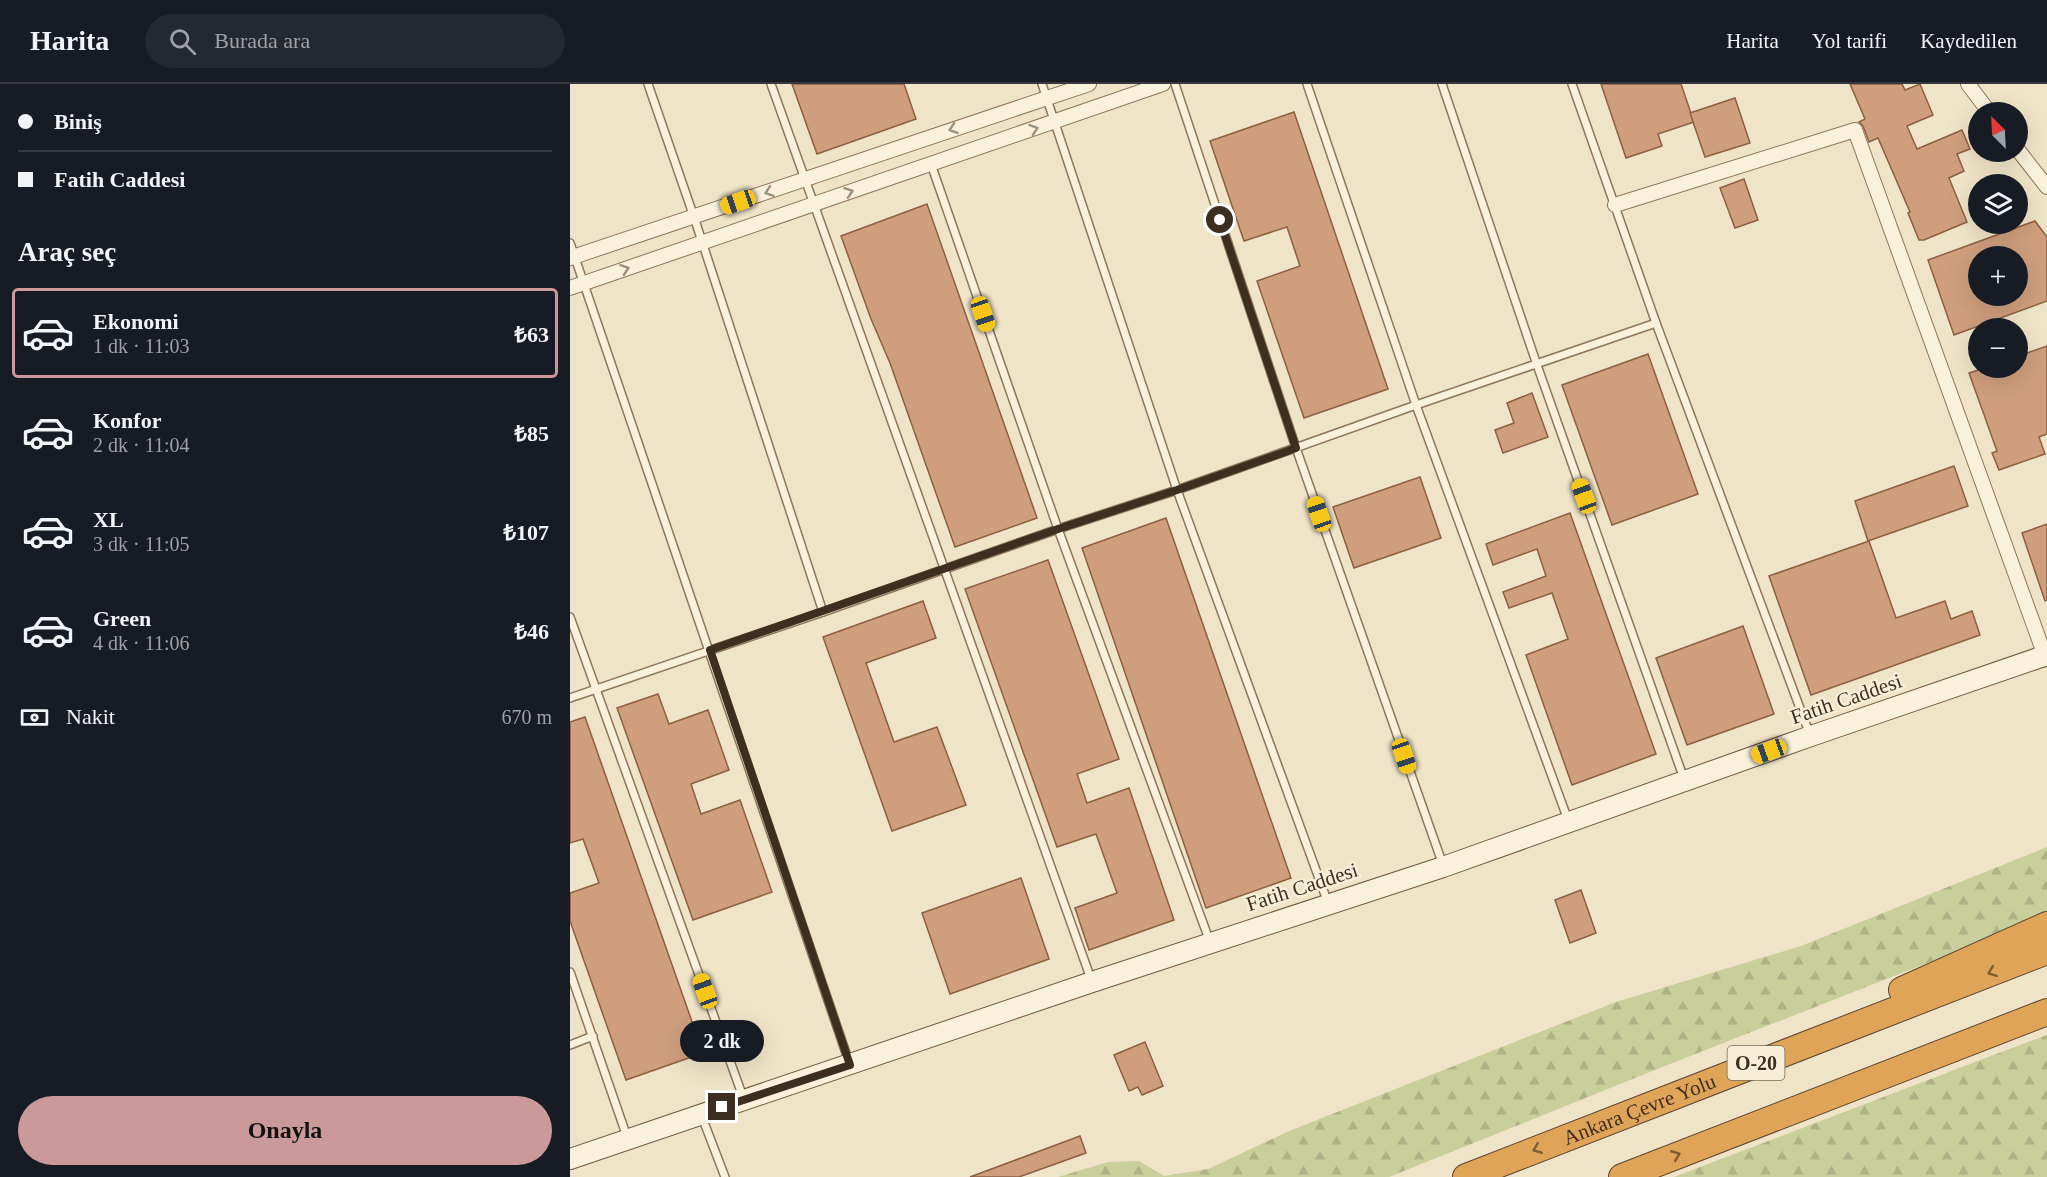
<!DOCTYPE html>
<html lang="tr">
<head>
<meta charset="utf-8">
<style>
  body { margin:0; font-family:"Times New Roman",serif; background:#242831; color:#f1f3f6; height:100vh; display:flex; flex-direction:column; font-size:22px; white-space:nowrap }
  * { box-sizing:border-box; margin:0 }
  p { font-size:20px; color:#9ea1a6 }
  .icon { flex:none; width:33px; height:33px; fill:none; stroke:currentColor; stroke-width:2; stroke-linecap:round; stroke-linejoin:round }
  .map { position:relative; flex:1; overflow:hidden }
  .drawer { display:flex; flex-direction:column; background:#171b24; width:570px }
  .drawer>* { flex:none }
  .guide { display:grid; align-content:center; height:132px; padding:0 18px; background:#171b24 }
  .needle { width:39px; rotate:336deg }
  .buttons { position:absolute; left:1398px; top:18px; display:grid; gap:12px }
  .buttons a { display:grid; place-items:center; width:60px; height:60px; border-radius:50%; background:#171b24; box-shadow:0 6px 24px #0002; font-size:30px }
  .end { position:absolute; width:27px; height:27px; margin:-14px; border:8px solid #3d2e20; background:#fff; box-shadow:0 0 0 3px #fff }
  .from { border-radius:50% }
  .bubble { position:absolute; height:42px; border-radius:21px; background:#171b24; box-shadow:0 6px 24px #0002; font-size:20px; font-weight:700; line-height:42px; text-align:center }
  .car { position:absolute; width:18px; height:36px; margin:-18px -9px; border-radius:8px; box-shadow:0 0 4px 2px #0007; background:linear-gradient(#f5c518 24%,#345 0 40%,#f5c518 0 76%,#345 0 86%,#f5c518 0) }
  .guide b { display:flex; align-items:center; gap:21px; height:57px; font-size:22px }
  .guide b+b { border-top:2px solid #363941 }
  .guide i { width:15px; height:15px; background:#f1f3f6 }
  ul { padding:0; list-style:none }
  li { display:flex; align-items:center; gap:18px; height:90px; margin:0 12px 9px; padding:0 6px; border:3px solid transparent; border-radius:6px }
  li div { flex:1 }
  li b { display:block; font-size:22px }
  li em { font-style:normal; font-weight:700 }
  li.current { border-color:#cc999b }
  li>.icon { width:54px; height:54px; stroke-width:1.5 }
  h2 { padding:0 18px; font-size:27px; line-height:72px }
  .pay { display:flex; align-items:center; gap:15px; height:66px; padding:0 18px; font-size:22px }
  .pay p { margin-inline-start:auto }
  .primary-button { display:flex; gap:12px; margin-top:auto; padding:12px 18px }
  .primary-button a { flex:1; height:69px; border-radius:36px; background:#cc999b; color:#111; font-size:24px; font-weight:700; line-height:69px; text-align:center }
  header { display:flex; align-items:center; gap:36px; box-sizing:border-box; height:84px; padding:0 30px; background:#171b24; border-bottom:2px solid #363941 }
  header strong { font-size:28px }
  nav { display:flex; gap:33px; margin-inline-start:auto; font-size:21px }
  .search { width:420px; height:54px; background:#242831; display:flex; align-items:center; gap:15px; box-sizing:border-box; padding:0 21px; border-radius:33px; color:#9ea1a6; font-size:22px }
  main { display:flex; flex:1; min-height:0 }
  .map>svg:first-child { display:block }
  .forest { fill:url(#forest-firs) }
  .building { fill:#cf9f7d; stroke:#8d5f41; stroke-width:1.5; fill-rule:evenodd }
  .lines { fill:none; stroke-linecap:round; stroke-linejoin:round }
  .lane-casing { stroke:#8d765c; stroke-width:10 }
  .street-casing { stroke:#8d765c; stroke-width:16 }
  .secondary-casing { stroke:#6f573f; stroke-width:22 }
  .highway-casing { stroke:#5b4430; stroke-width:28 }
  .lane { stroke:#faf1dc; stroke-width:7 }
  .street { stroke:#faf1dc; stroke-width:14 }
  .secondary { stroke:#faf1dc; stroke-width:20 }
  .highway { stroke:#e0a458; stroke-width:26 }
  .oneway { stroke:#9c907e }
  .oneway2 { stroke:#7e5d36 }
  .route { stroke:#3d2e20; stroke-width:8 }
  .labels { text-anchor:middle; stroke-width:5; stroke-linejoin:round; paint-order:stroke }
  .shield { fill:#f7eed8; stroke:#756857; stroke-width:1.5 }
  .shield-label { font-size:20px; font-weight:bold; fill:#3d2e20 }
  .street-label { font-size:21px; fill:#3d2e20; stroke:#f7eed8 }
</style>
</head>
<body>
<header>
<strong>Harita</strong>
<div class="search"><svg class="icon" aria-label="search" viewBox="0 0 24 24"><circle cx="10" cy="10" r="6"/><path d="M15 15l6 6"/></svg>Burada ara</div>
<nav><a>Harita</a><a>Yol tarifi</a><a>Kaydedilen</a></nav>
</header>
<main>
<section class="drawer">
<div class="guide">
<b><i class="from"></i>Biniş</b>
<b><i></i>Fatih Caddesi</b>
</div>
<h2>Araç seç</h2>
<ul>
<li class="current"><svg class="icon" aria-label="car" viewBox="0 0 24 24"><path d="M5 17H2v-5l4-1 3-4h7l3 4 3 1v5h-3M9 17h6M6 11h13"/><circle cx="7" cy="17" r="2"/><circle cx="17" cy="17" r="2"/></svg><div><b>Ekonomi</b><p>1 dk · 11:03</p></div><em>₺63</em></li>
<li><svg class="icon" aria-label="car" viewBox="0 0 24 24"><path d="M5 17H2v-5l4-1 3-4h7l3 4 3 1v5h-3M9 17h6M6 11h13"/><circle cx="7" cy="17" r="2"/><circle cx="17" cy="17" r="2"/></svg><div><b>Konfor</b><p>2 dk · 11:04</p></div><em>₺85</em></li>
<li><svg class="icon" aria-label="car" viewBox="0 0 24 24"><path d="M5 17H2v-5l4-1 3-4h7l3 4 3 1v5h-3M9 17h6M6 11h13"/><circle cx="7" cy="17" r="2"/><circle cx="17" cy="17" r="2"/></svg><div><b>XL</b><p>3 dk · 11:05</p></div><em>₺107</em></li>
<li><svg class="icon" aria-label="car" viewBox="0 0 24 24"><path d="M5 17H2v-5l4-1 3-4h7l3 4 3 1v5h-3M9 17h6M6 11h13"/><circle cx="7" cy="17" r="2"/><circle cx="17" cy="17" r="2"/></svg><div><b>Green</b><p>4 dk · 11:06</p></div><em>₺46</em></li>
</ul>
<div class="pay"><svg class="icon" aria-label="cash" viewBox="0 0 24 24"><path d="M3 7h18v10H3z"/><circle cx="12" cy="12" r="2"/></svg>Nakit<p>670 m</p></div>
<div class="primary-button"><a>Onayla</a></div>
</section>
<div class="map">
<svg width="1477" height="1093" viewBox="0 0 1477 1093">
  <defs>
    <pattern id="forest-firs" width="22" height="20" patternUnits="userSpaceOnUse" patternTransform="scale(1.5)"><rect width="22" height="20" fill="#c9cf9b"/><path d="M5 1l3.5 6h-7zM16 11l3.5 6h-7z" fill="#aeb285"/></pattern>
  </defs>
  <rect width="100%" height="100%" fill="#f0e4c8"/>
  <g class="forest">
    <polygon points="1477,763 1477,832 1090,984 819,1093 488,1093 538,1078 569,1077 594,1092 638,1085 719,1047 1046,918 1231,862"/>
    <polygon points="1477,951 1477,1093 1104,1093 1426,970"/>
  </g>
  <g class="building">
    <polygon points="222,0 334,0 346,35 247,70"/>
    <polygon points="1031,0 1111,0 1124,38 1088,50 1092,62 1056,74"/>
    <polygon points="1280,0 1332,0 1335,6 1350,0 1363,31 1337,42 1347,65 1392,46 1400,65 1387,70 1394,87 1379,94 1397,138 1354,156 1349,156 1338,129 1340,128 1308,54 1299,58 1293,42 1289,38 1295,35"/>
    <polygon points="1165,14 1180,59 1135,73 1120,29"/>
    <polygon points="724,28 818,305 734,334 687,197 730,182 717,143 674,157 640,57"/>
    <polygon points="1174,95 1188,136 1165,144 1150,104"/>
    <polygon points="357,120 467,434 385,463 320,279 301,235 271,152"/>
    <path d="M1465,137L1477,153V217L1384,251L1358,176ZM1408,172H1448V212H1408Z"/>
    <polygon points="1477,262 1477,350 1469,353 1475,370 1429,386 1422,369 1427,367 1399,289 1415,284 1448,284 1448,272"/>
    <polygon points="1078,270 1128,410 1042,441 992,301"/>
    <polygon points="962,309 978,353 933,369 925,346 944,339 937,319"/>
    <polygon points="1384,382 1398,422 1298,457 1285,417"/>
    <polygon points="850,393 871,454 784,484 763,423"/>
    <polygon points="1000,429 1086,670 1002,701 956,571 998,555 982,509 939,524 933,508 976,492 967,465 923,481 916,460"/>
    <polygon points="596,434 721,794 636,824 512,464"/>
    <polygon points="1477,440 1477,516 1475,517 1452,449"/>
    <polygon points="1299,457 1326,534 1375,517 1381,535 1402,527 1410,551 1241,611 1199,492"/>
    <polygon points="478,476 549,675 507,690 517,719 559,704 604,836 519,866 505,824 547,809 526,750 487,763 395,505"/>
    <polygon points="353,517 366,554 296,579 324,658 367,643 396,721 322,747 253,553"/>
    <polygon points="1173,542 1204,630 1117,661 1086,574"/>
    <polygon points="88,610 99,640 138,626 159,686 121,700 131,730 170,716 202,808 123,836 47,624"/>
    <polygon points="15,633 133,969 56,996 0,837 0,809 29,799 13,755 0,759 0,638"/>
    <polygon points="451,794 479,875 380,910 352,829"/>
    <polygon points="1011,806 1026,849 1000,859 985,816"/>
    <polygon points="575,958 593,1002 572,1011 568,1003 559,1007 544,971"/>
    <polygon points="510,1052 516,1069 449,1093 400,1093"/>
  </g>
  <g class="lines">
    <defs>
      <g id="lane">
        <polyline points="78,0 124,133 253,528"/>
        <polyline points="201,0 521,895"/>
        <polyline points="472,0 607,406 758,819"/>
        <polyline points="605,0 726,364 873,781"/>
        <polyline points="737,0 846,321 998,736"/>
        <polyline points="872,0 967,281 1114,695"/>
        <polyline points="1002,0 1086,239 1240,651"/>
        <polyline points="361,80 488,445 640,858"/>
        <polyline points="0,159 279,978"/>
        <polyline points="0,533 173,1013"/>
        <polyline points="0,614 253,528 488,445 607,406 846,321 1086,239"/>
        <polyline points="0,888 57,1053"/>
        <polyline points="0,961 23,952"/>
        <polyline points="132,1033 155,1093"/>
      </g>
      <g id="street">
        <polyline points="1398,0 1419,28"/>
        <polyline points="1448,66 1477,103"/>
        <polyline points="1045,121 1285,46 1475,572"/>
        <polyline points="0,174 519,0"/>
        <polyline points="0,204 593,0"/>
      </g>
      <polyline id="secondary" points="0,1075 522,898 873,783 1241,652 1477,571"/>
      <g id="highway">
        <polyline points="1332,906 1477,841"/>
        <path id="s1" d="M896,1093L1477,867"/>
        <polyline points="1052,1093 1477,928"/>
      </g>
    </defs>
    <use href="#lane" class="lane-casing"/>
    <use href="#street" class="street-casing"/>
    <use href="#secondary" class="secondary-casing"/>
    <use href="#highway" class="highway-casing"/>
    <use href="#lane" class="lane"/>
    <use href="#street" class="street"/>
    <use href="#secondary" class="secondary"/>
    <use href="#highway" class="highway"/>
  </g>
  <defs><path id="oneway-chevron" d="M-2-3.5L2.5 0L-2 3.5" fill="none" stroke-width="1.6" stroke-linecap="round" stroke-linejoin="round" transform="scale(1.5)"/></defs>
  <g class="oneway">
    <use href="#oneway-chevron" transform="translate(383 45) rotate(161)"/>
    <use href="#oneway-chevron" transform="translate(464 45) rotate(-19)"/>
    <use href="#oneway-chevron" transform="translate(199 108) rotate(161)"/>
    <use href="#oneway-chevron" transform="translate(279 108) rotate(-19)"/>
    <use href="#oneway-chevron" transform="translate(55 185) rotate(-19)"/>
  </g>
  <g class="oneway2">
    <use href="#oneway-chevron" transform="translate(1422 888) rotate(159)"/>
    <use href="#oneway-chevron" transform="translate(967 1065) rotate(158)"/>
    <use href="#oneway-chevron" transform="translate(1106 1071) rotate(-22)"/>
  </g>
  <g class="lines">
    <polyline class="route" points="152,1023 280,981 140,566 488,445 607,406 726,364 650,136"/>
  </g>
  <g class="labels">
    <rect class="shield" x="1157.5" y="962" width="57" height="34" rx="4.5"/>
    <g class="shield-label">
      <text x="1186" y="986">O-20</text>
    </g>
    <g class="street-label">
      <text transform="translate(1276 615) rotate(-19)" y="7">Fatih Caddesi</text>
      <text transform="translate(732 803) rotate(-18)" y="7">Fatih Caddesi</text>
      <text dy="7" stroke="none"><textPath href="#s1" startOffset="186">Ankara Çevre Yolu</textPath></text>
    </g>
  </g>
</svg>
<div class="buttons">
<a><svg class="needle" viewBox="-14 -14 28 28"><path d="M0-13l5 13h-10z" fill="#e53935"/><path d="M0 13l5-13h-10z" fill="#9ea1a6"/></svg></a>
<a><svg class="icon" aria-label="layers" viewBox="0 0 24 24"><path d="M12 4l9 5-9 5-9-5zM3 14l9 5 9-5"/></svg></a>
<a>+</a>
<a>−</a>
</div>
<i class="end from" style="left:650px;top:136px"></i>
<i class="end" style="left:152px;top:1023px"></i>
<div class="bubble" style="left:110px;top:936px;width:84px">2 dk</div>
<i class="car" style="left:168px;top:118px;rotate:251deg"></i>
<i class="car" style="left:413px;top:230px;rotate:161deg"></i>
<i class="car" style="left:1014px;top:412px;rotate:340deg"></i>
<i class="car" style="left:749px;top:430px;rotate:341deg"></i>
<i class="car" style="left:1199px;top:667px;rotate:250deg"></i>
<i class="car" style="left:834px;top:672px;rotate:161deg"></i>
<i class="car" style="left:135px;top:907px;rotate:340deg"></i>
</div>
</main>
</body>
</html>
